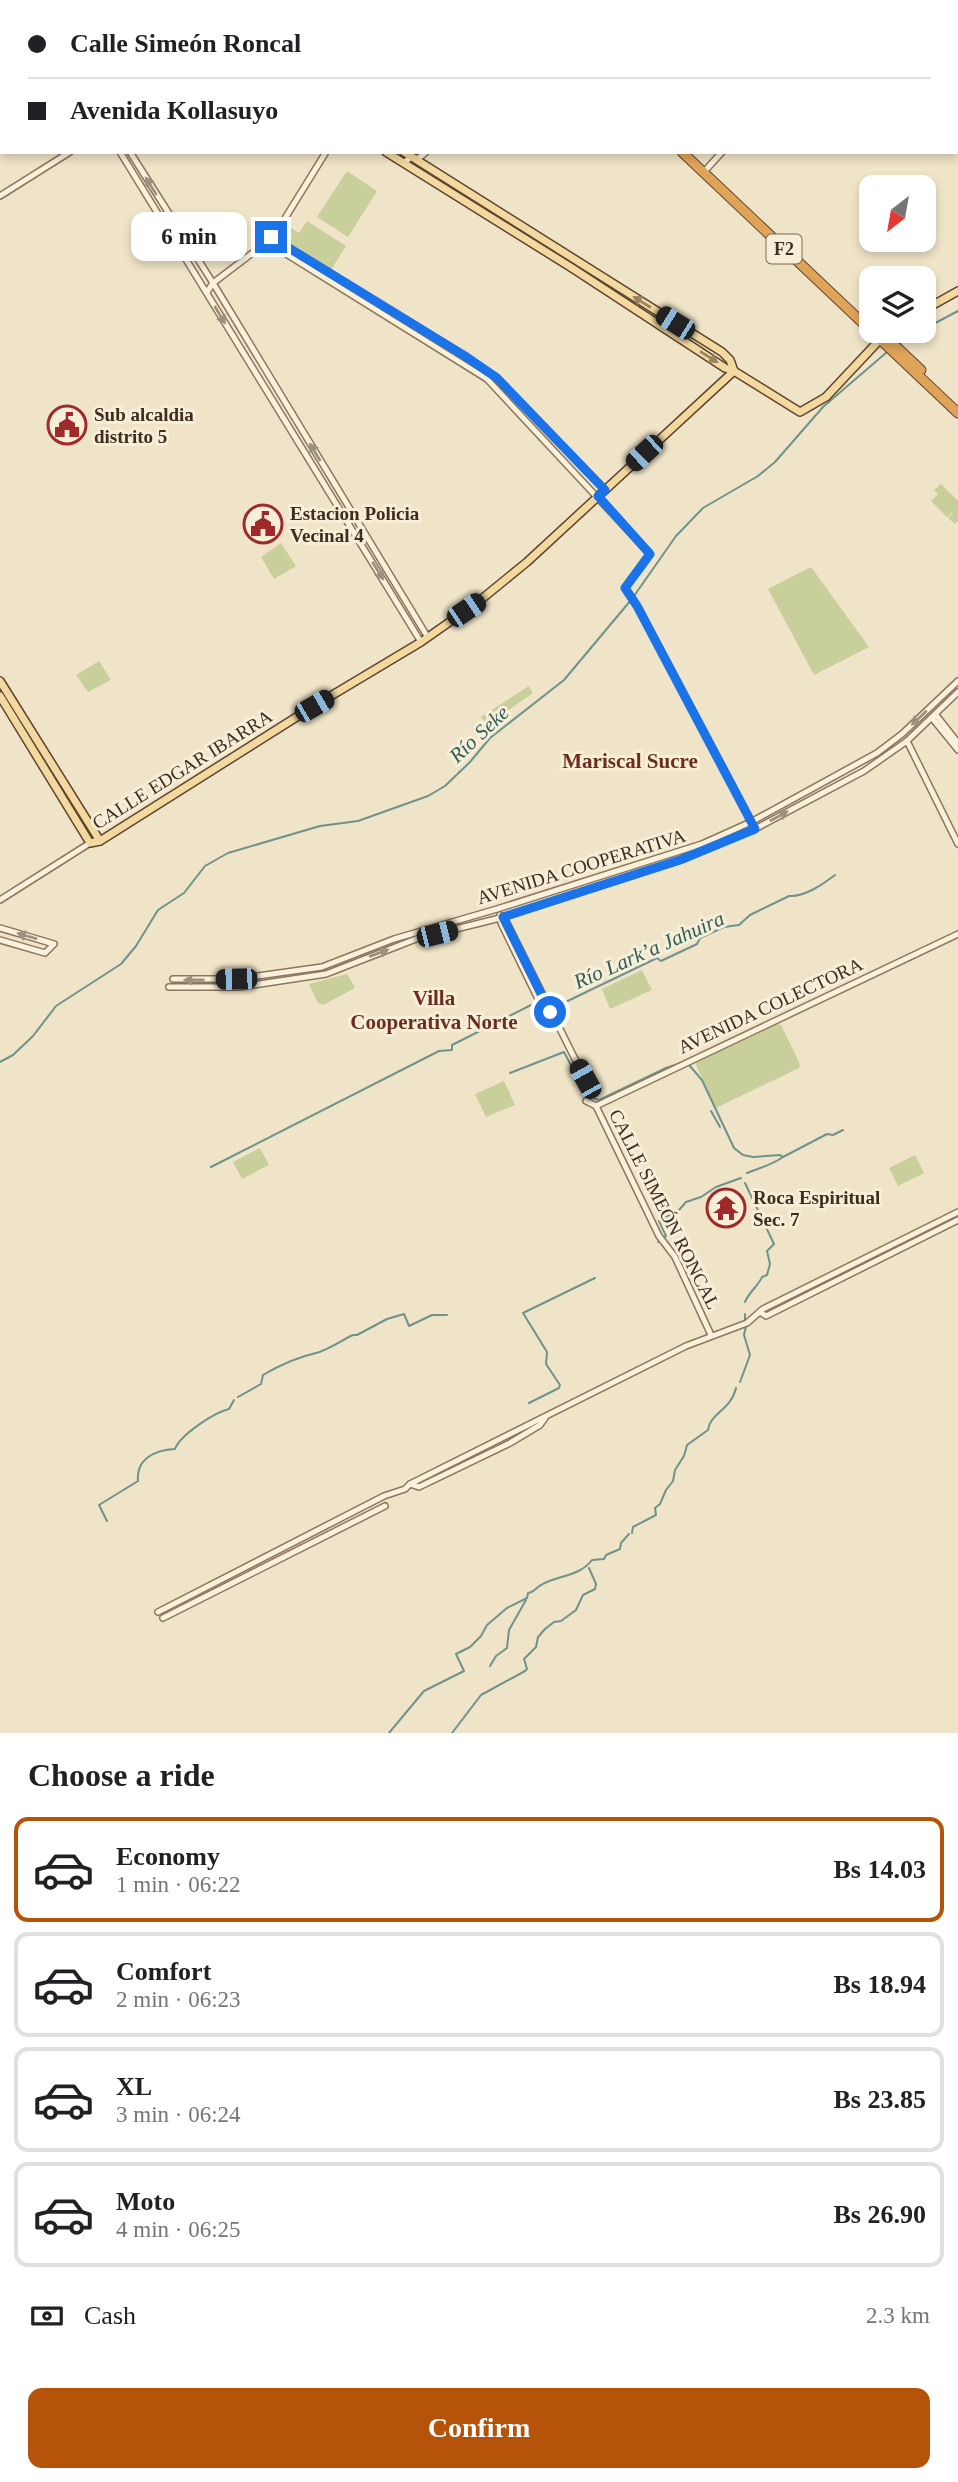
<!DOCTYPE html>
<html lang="en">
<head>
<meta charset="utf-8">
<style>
  body { margin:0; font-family:Georgia,serif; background:#f2f2f2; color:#202124; height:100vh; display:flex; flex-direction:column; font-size:26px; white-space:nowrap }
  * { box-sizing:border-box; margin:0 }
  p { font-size:23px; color:#757577 }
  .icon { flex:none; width:38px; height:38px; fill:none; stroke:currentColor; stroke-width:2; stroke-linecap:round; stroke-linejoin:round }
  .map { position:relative; height:1733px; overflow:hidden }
  .side { display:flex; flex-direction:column; background:#fff; flex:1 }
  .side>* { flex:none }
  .banner { position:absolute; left:0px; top:0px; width:959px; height:154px; box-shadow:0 4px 10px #0003; display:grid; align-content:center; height:154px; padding:0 28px; background:#fff }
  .needle { width:46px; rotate:211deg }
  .tools { position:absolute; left:859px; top:175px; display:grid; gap:14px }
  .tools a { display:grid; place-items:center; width:77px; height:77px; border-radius:14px; background:#fff; box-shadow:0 4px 10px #0003; font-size:35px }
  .end { position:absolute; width:32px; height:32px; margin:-16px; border:9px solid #1a73e8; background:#fff; box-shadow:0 0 0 4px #fff }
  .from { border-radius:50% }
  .bubble { position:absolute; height:49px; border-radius:14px; background:#fff; box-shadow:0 4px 10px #0003; font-size:23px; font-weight:800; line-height:49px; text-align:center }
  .car { position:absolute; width:21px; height:42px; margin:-21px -10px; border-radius:9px; box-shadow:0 0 5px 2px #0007; background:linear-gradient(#222 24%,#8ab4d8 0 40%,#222 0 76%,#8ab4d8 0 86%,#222 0) }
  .banner b { display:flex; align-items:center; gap:24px; height:66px; font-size:26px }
  .banner b+b { border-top:2px solid #e0e0e0 }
  .banner i { width:18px; height:18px; background:#202124 }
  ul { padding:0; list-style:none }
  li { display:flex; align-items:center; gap:21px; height:105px; margin:0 14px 10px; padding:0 14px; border:4px solid #e0e0e0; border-radius:14px }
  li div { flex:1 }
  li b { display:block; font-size:26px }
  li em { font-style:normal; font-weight:800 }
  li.on { border-color:#b45309 }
  li>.icon { width:63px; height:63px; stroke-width:1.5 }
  h2 { padding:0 28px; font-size:32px; line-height:84px }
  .pay { display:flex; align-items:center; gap:18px; height:77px; padding:0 28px; font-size:26px }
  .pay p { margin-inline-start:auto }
  .primary-button { display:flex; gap:14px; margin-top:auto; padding:14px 28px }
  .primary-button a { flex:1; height:80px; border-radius:14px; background:#b45309; color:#fff; font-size:28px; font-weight:800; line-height:80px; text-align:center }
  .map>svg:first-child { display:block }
  .green { fill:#c9cf9b }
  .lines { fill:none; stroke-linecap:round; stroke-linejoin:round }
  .stream { stroke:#6f938a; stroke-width:2 }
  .minor-casing { stroke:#8d765c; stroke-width:8 }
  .major-casing { stroke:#5b4430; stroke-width:10 }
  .highway-casing { stroke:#5b4430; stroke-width:11 }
  .minor { stroke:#faf1dc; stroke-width:5 }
  .major { stroke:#f3d9a0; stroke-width:7 }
  .highway { stroke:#e0a458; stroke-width:9 }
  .oneway { fill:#9c907e }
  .oneway2 { fill:#988460 }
  .route { stroke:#1a73e8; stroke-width:9 }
  .labels { text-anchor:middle; stroke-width:6; stroke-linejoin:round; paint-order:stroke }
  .shield { fill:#f7eed8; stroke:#756857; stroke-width:2 }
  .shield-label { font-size:18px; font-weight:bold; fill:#3d2e20 }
  .poi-label { font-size:19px; font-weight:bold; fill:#3d2e20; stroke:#f7eed8; text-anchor:start }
  .street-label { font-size:19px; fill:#3d2e20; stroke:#f7eed8 }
  .water-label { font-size:21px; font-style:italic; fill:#2f5d5a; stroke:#f7eed8 }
  .neighbourhood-label { font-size:21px; font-weight:bold; fill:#6b2e1e; stroke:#f7eed8 }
</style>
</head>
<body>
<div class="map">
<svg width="958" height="1733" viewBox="0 0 958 1733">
  <rect width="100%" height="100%" fill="#f0e4c8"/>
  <g class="green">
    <polygon points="347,171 377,191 348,237 317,217"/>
    <polygon points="307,221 346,246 331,270 279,237 287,225 299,233"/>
    <polygon points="546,244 686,334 724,363 543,247"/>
    <polygon points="941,484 958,501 958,521 955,524 948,518 955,510 947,517 931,501 938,494 934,490"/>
    <polygon points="281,543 296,566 274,579 261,557"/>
    <polygon points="811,567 869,647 814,675 768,589"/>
    <polygon points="99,661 111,680 88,692 76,675"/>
    <polygon points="529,686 533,693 487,725 481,717"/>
    <polygon points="642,970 652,990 610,1009 602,989"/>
    <polygon points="347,974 355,988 323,1005 318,1003 309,984"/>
    <polygon points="777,1024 781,1025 800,1064 799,1068 716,1108 696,1065 696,1062"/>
    <polygon points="504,1081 515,1105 486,1117 475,1094"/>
    <polygon points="260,1148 269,1165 242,1179 233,1162"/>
    <polygon points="915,1155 924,1173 898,1186 889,1168"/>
  </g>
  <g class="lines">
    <g class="stream">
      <polyline points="924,329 958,311"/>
      <polyline points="897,345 920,331"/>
      <polyline points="634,596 676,536 703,508 758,476 775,462 823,407 887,352"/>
      <path d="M551,1009L657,958L661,961L697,944L700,938L724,927L739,925L750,915L789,896C805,897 823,884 835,875"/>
      <polyline points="0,1062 13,1055 33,1036 56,1006 121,964 136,946 158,910 184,893 205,866 228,853 320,826 358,821 428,796 445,786 470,762 490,738 564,680 631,600"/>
      <polyline points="689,1065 702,1080 734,1148 743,1155 753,1157 780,1155 783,1157 827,1134 833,1135 843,1130"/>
      <polyline points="510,1073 564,1052 587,1096 599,1100 666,1068 684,1062"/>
      <polyline points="711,1111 720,1127"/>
      <polyline points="211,1167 439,1051 452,1050 452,1045 458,1042 537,1002"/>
      <path d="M747,1173C759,1168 772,1165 783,1157"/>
      <polyline points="658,1242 666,1236 659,1221 679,1210 686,1202 701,1197 716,1187 741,1178"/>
      <path d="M745,1302C749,1292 759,1285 762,1277L767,1275L770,1264L767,1251L774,1244L745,1183"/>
      <polyline points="745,1314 745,1320"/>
      <polyline points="740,1382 750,1355 744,1335 746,1326"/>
      <path d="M238,1397L261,1384L263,1375C280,1365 298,1357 316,1353C328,1350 342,1340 353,1335H357L387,1319L404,1314L409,1326L432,1315H447"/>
      <polyline points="529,1403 559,1388 560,1385 546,1364 547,1352 523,1313 595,1278"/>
      <path d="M107,1521L99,1505L138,1481C136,1458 156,1450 175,1449C180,1435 215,1412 229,1409L234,1400"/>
      <path d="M632,1533L633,1527L656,1515L655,1508L660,1504L666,1490L673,1481L675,1470L684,1456L687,1445L708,1430C710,1413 731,1410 736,1388"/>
      <polyline points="490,1666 496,1656 507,1648 509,1630 526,1600"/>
      <path d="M389,1733L424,1691L464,1671L456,1654L470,1647L481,1636L487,1625L507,1608L527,1598L528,1593C535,1592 535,1588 541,1585C558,1575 579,1577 592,1560L604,1559L606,1555L620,1549L621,1543L629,1534"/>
      <polyline points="452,1733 481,1695 525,1671 527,1669 524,1659 536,1647 538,1637 545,1629 554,1622 561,1621 576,1610 583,1595 595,1589 596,1584 589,1568"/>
    </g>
    <defs>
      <g id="minor">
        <polyline points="883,0 889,2"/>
        <polyline points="568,2 569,0"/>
        <polyline points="864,2 865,0"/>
        <polyline points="957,15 958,15"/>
        <polyline points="0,37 2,38"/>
        <polyline points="120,152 421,642"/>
        <polyline points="130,152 213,283 427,636"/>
        <polyline points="403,163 410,158 419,158 426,152"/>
        <polyline points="703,173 722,152"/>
        <polyline points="0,196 70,152"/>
        <polyline points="271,237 465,356 497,378 605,490"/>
        <polyline points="267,242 487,379 650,554 625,588 638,607 752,823"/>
        <polyline points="207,292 213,283 267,242 279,228 326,152"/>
        <polyline points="936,715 958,743"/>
        <polyline points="932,718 958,750"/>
        <polyline points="907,741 958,844"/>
        <polyline points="0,900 90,843"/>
        <polyline points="500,915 501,923 540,1003 544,1001"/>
        <polyline points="504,917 585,1079 591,1095"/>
        <polyline points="0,928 54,944 45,953 0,940"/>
        <polyline points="173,979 236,979 322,967 394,939 497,909 702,844 751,822 877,753 902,734 958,681"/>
        <polyline points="169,987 240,987 326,974 416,939 504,917 680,860 755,829 864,771 907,741 958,692"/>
        <polyline points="586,1101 596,1106 659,1236 675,1257 711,1335"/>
        <polyline points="596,1106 958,934"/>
        <polyline points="760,1312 766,1316 958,1220"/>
        <polyline points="410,1484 419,1487 510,1443 540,1425 545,1418"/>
        <polyline points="158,1612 384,1496 405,1489 410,1484 686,1346 747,1323 763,1309 958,1212"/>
        <polyline points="163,1618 385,1506"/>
      </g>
      <g id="major">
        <polyline points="167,0 169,2"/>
        <polyline points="177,0 179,2"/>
        <polyline points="386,152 572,268 725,368 734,371 800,412 826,397 888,331"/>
        <polyline points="404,152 722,352 730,360 734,371"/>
        <polyline points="924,310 958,291"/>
        <polyline points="0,681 100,841"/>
        <polyline points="0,696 90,843 100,841 314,706 421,642 478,602 527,562 734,371"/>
      </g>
      <g id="highway">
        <polyline points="518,0 520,2"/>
        <polyline points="682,152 958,413"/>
        <polyline points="888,339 921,370"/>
      </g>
    </defs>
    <use href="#minor" class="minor-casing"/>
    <use href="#major" class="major-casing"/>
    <use href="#highway" class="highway-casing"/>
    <use href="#minor" class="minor"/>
    <use href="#major" class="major"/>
    <use href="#highway" class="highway"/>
  </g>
  <defs><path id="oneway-solid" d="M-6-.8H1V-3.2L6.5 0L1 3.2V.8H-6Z" transform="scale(1.75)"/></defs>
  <g class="oneway">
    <use href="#oneway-solid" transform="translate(151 186) rotate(-122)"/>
    <use href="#oneway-solid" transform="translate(220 315) rotate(59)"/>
    <use href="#oneway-solid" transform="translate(315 452) rotate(-121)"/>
    <use href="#oneway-solid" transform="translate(378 571) rotate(58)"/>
    <use href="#oneway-solid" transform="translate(919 718) rotate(137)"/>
    <use href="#oneway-solid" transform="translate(779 816) rotate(-29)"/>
    <use href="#oneway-solid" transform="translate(27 936) rotate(-164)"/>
    <use href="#oneway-solid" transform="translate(379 953) rotate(-20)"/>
    <use href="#oneway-solid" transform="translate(194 980) rotate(-180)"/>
  </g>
  <g class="oneway2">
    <use href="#oneway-solid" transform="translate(642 302) rotate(-148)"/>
    <use href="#oneway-solid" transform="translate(709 357) rotate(32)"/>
  </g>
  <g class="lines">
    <polyline class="route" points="271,237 465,356 497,378 605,490 598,496 650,554 625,588 637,606 755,829 680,860 503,917 550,1012"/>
  </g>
  <defs>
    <symbol id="civic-ring" viewBox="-11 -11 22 22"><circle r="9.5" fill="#f7eed8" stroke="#9e2a2b" stroke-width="1.5"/><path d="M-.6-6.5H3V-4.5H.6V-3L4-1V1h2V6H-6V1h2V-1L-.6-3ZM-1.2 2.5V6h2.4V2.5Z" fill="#9e2a2b"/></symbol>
    <symbol id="temple-ring" viewBox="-11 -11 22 22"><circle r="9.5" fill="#f7eed8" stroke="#9e2a2b" stroke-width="1.5"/><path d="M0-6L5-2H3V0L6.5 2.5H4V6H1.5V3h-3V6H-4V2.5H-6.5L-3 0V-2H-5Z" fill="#9e2a2b"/></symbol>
  </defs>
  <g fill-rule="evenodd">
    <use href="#civic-ring" x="45" y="403" width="44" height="44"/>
    <use href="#civic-ring" x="241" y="502" width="44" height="44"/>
    <use href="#temple-ring" x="704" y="1186" width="44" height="44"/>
  </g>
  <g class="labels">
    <rect class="shield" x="766.5" y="234.5" width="35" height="29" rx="5"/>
    <g class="shield-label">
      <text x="784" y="255">F2</text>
    </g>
    <g class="poi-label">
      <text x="94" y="421">Sub alcaldia<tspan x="94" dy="22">distrito 5</tspan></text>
      <text x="290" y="520">Estacion Policia<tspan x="290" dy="22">Vecinal 4</tspan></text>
      <text x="753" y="1204">Roca Espiritual<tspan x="753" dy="22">Sec. 7</tspan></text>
    </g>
    <g class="street-label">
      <text transform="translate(182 769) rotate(-32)" y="7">CALLE EDGAR IBARRA</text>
      <text transform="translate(581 866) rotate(-17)" y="7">AVENIDA COOPERATIVA</text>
      <text transform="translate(770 1005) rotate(-25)" y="7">AVENIDA COLECTORA</text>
      <text transform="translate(665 1209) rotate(63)" y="7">CALLE SIMEÓN RONCAL</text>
    </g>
    <g class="water-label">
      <text transform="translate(479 734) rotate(-43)" y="7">Río Seke</text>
      <text transform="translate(649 950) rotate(-24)" y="7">Río Lark’a Jahuira</text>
    </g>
    <g class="neighbourhood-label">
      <text x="630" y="768">Mariscal Sucre</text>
      <text x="434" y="1005">Villa<tspan x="434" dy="24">Cooperativa Norte</tspan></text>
    </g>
  </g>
</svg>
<div class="tools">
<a><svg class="needle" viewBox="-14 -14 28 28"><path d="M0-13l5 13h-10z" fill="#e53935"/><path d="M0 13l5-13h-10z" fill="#757577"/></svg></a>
<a><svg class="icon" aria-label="layers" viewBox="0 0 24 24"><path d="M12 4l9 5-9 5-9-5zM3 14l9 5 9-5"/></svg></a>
</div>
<i class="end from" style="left:550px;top:1012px"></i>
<i class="end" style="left:271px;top:237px"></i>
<div class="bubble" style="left:131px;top:212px;width:116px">6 min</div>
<i class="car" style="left:675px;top:323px;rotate:302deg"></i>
<i class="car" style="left:644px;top:453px;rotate:227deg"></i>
<i class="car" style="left:466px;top:610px;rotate:56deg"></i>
<i class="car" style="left:314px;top:706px;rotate:60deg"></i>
<i class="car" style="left:437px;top:934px;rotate:76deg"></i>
<i class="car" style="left:236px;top:979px;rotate:269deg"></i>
<i class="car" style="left:585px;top:1079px;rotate:331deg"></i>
<div class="banner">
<b><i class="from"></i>Calle Simeón Roncal</b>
<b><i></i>Avenida Kollasuyo</b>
</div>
</div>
<section class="side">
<h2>Choose a ride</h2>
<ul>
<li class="on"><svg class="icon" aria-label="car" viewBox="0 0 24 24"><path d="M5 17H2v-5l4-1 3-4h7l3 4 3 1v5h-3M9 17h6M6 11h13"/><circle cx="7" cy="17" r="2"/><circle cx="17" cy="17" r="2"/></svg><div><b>Economy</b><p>1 min · 06:22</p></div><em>Bs 14.03</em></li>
<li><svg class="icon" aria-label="car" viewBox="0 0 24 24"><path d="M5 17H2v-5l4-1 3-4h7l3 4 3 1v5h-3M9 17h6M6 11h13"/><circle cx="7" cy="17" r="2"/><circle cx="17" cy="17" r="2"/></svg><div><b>Comfort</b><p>2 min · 06:23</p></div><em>Bs 18.94</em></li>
<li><svg class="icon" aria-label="car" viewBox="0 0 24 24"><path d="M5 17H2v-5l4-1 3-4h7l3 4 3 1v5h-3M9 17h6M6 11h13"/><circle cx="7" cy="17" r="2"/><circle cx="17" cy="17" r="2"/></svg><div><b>XL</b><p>3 min · 06:24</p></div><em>Bs 23.85</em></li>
<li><svg class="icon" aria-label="car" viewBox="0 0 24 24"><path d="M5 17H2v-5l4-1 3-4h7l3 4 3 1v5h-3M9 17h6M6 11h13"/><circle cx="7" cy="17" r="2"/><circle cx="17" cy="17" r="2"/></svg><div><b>Moto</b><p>4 min · 06:25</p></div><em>Bs 26.90</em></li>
</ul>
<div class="pay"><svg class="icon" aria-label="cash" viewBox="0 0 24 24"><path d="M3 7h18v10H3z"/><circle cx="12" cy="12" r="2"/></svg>Cash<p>2.3 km</p></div>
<div class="primary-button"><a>Confirm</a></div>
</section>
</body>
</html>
